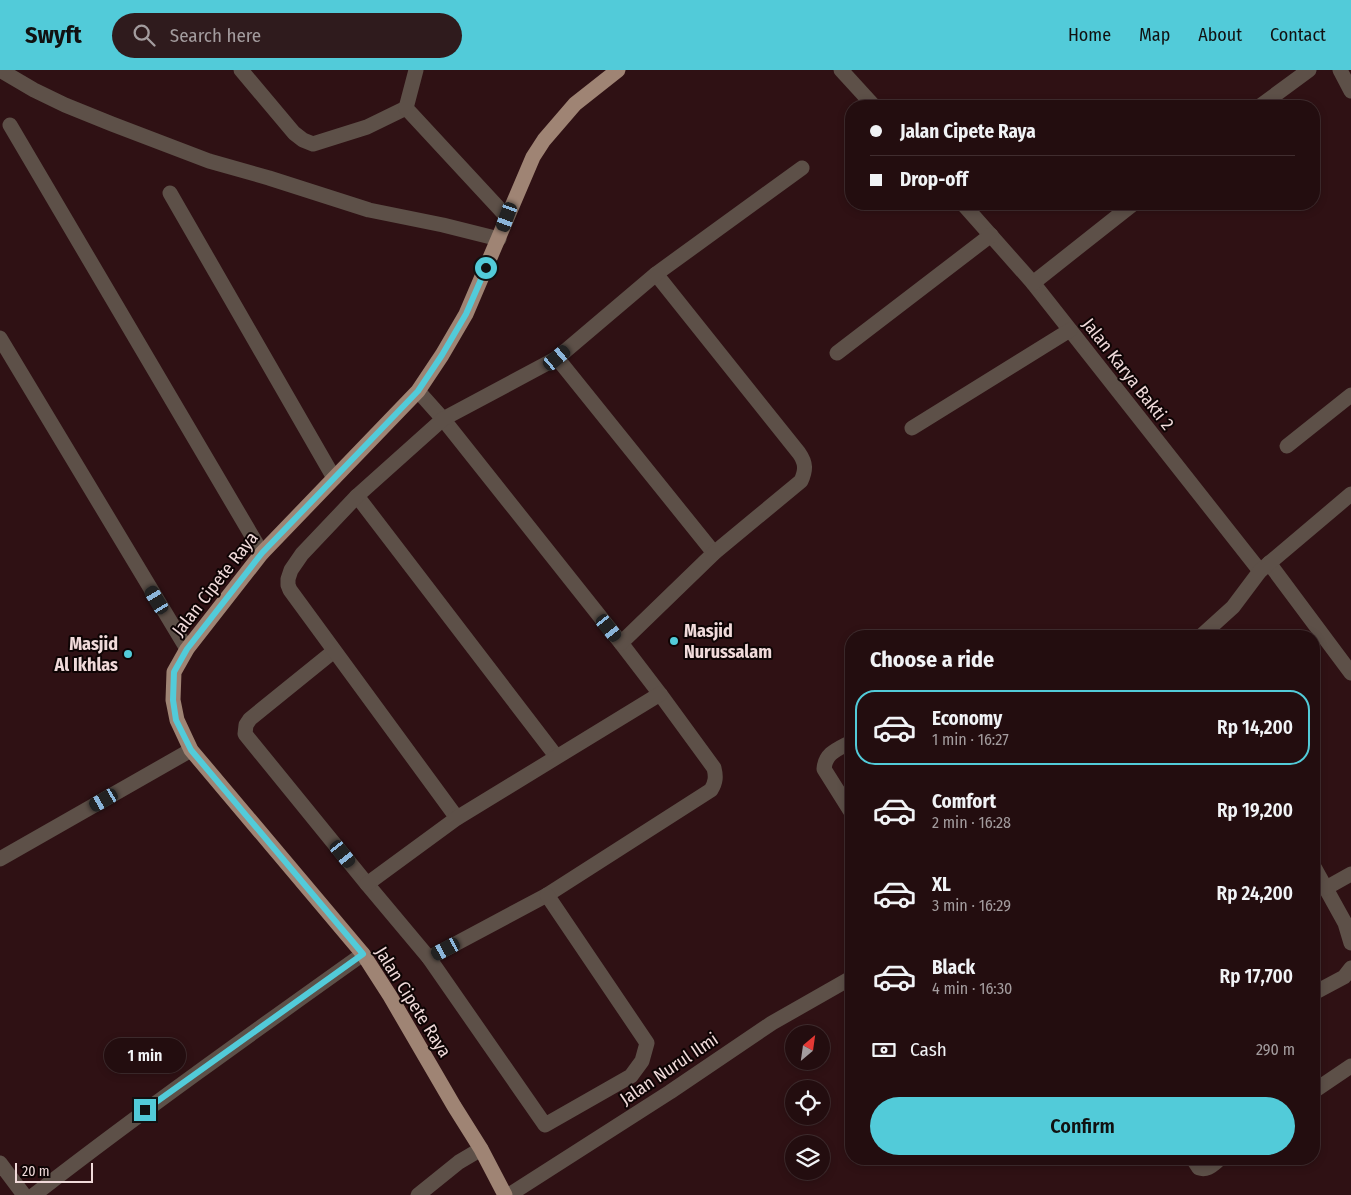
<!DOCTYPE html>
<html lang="en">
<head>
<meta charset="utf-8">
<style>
  body { margin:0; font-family:"Fira Sans Condensed",sans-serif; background:#2f1b1d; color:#f1f3f6; height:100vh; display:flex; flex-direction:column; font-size:19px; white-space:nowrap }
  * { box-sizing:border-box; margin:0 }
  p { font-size:16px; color:#a39c9e }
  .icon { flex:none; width:28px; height:28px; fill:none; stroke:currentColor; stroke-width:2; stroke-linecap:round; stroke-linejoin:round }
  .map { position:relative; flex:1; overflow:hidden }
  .sheet { position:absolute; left:845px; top:560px; width:475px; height:535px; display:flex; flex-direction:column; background:#230d0f; border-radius:20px; box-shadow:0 2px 8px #0003,0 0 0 1px #402d2f }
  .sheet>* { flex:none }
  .banner { position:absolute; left:845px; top:30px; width:475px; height:110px; border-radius:20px; box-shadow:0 2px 8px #0003,0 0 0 1px #402d2f; display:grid; align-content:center; height:110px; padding:0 25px; background:#230d0f }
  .needle { width:32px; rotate:29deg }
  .buttons { position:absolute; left:785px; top:955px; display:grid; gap:10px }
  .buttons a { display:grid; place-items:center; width:45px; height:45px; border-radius:50%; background:#230d0f; box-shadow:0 2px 8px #0003,0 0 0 1px #402d2f; font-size:25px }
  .scale { position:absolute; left:15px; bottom:12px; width:78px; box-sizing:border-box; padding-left:5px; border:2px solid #f0dada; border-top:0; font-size:14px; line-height:18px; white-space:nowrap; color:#f0dada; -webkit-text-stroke:4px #0e0404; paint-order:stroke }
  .end { position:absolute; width:22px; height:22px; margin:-11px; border:6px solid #52cbd9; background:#111; box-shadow:0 0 0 2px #111 }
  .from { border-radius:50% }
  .bubble { position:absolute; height:35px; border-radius:18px; background:#230d0f; box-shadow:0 2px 8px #0003,0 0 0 1px #402d2f; font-size:16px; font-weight:600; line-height:35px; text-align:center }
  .car { position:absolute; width:15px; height:30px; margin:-15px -8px; border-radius:6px; box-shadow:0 0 4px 1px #0007; background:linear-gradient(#222 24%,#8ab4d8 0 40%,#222 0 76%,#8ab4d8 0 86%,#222 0) }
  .banner b { display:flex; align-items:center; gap:18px; height:48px; font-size:19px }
  .banner b+b { border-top:1px solid #402d2f }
  .banner i { width:12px; height:12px; background:#f1f3f6 }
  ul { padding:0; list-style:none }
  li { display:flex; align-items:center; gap:15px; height:75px; margin:0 10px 8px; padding:0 15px; border:2px solid transparent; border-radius:20px }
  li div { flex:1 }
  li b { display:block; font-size:19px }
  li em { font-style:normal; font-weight:600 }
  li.active { border-color:#52cbd9 }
  li>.icon { width:45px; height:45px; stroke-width:1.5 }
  h2 { padding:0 25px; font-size:22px; line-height:60px }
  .pay { display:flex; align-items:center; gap:12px; height:55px; padding:0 25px; font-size:19px }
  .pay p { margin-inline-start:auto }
  .action { display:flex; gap:10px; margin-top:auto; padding:10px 25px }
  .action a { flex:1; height:58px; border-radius:30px; background:#52cbd9; color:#111; font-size:20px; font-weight:600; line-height:58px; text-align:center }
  header { display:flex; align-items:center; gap:30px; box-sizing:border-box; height:70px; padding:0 25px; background:#52cbd9; color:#111 }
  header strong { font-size:24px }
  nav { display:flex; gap:28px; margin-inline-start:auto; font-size:18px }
  .search { width:350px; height:45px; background:#2f1b1d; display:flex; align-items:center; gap:12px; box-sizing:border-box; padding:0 18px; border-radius:28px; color:#a39c9e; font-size:19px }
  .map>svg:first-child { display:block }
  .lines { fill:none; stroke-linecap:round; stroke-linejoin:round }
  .minor { stroke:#5d5048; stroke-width:15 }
  .major { stroke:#9f8474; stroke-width:15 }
  .route { stroke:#52cbd9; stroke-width:6 }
  .poi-dot { fill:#52cbd9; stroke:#0e0404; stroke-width:2 }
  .labels { text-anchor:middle; stroke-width:4; stroke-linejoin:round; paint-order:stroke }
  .street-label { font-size:18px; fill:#f0dada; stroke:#0e0404 }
  .poi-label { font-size:18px; font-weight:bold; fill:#f0dada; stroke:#0e0404; text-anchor:start }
</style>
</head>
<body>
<header>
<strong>Swyft</strong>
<div class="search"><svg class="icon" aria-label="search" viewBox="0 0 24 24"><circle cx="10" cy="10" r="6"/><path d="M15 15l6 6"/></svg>Search here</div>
<nav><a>Home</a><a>Map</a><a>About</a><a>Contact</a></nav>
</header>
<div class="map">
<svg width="1351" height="1125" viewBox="0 0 1351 1125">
  <rect width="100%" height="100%" fill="#2f1114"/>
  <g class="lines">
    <g class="minor">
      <polyline points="0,0 34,20 65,35 112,54 209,91 269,108 369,140 443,155 499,169"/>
      <polyline points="241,0 294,63 303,70 313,74 367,57 406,38"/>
      <polyline points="416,0 406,38 507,147"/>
      <polyline points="841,0 874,36"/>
      <polyline points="1340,0 1351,21"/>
      <polyline points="1260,36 1309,0"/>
      <polyline points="10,55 262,483"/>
      <polyline points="170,123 334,408"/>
      <polyline points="963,134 1033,213 1260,501"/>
      <polyline points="1033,213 1133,134"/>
      <polyline points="0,268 187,579"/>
      <polyline points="837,283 991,165"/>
      <polyline points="557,288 714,483"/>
      <path d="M418,321L443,349L621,573L660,624L714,698C716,706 716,712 711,720L547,825L429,888"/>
      <polyline points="912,358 1070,260"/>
      <polyline points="1287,376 1351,325"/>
      <polyline points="357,426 556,686"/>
      <polyline points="1269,493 1351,603"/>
      <polyline points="1201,566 1233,537 1260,501 1351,424"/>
      <path d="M621,573L714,483L801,411C806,400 806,393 799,383L656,204"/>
      <polyline points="334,581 250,649 246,655 245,664 367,814 429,888 545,1055 631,1006 642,991 647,973 547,825"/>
      <path d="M851,672C838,679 825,683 824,699L851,742"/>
      <polyline points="457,748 290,520 288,515 288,509 291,500 302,484 357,426 443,349 557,288 656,204 802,98"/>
      <polyline points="0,789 191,680"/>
      <polyline points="1314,797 1345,853 1351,873"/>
      <polyline points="367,814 457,748 660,624"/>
      <polyline points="1326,818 1351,804"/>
      <polyline points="1314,923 1344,907 1351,898"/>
      <polyline points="1314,1021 1351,996"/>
      <path d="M1193,1089L1199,1098C1208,1101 1213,1094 1220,1089"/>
      <polyline points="0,1093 24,1125"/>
      <path d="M34,1125C141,1042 252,963 363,884"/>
      <polyline points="418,1125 459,1092 481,1079"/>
      <polyline points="509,1125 670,1022 772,953 851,908"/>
    </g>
    <polyline class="major" points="505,1125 481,1079 454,1036 390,926 363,884 191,680 177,650 173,630 174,602 187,579 262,483 418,321 442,285 466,244 533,87 544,70 575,34 618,0"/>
  </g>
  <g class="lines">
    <polyline class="route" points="145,1040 363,884 191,680 176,650 173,630 174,602 187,579 262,483 418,321 442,285 466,244 486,198"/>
  </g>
  <g class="poi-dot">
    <circle cx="674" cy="571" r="5"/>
    <circle cx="128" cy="584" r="5"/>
  </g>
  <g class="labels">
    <g class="street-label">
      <text transform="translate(1128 304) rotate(52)" y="6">Jalan Karya Bakti 2</text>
      <text transform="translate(215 514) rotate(-52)" y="6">Jalan Cipete Raya</text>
      <text transform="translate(413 932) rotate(58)" y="6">Jalan Cipete Raya</text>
      <text transform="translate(669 999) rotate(-34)" y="6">Jalan Nurul Ilmi</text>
    </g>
    <g class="poi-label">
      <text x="684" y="567">Masjid<tspan x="684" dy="21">Nurussalam</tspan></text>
      <text x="118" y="580" text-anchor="end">Masjid<tspan x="118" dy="21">Al Ikhlas</tspan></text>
    </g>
  </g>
</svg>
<div class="buttons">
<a><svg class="needle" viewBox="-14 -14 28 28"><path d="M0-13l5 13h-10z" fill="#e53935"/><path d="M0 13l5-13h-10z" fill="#a39c9e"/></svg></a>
<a><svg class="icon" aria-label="locate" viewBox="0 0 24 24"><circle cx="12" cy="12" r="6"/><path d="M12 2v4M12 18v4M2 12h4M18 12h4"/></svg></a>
<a><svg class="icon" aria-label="layers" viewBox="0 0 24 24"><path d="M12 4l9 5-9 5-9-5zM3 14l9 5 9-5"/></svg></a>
</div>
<div class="scale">20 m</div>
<i class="end from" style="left:486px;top:198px"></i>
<i class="end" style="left:145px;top:1040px"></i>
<div class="bubble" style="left:104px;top:968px;width:82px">1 min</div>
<i class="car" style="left:507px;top:147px;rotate:200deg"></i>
<i class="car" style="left:557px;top:288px;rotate:50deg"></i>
<i class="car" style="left:157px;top:530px;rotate:329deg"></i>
<i class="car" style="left:609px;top:558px;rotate:141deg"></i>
<i class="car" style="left:104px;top:730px;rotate:240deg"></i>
<i class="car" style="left:343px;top:784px;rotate:141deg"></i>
<i class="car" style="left:446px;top:879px;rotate:242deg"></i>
<div class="banner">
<b><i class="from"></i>Jalan Cipete Raya</b>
<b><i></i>Drop-off</b>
</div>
<section class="sheet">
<h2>Choose a ride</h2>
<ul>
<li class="active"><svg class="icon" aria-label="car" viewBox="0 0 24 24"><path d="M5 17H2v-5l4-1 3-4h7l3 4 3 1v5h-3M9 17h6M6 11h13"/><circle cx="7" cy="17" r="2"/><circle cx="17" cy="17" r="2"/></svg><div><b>Economy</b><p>1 min · 16:27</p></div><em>Rp 14,200</em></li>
<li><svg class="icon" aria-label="car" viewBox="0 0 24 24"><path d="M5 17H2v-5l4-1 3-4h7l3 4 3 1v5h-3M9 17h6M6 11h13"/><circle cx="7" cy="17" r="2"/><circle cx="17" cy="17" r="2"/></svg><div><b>Comfort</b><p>2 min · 16:28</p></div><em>Rp 19,200</em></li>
<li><svg class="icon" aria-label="car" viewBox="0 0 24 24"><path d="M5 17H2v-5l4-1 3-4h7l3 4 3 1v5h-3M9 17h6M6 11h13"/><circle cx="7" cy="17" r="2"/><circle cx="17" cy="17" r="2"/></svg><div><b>XL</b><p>3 min · 16:29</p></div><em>Rp 24,200</em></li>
<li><svg class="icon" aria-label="car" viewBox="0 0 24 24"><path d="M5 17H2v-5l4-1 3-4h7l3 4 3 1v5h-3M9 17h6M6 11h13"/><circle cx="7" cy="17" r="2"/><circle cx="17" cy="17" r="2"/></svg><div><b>Black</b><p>4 min · 16:30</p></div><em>Rp 17,700</em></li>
</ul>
<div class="pay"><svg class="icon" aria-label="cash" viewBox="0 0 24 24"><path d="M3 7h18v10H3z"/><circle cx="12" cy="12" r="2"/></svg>Cash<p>290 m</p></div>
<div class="action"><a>Confirm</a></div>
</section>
</div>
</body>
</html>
